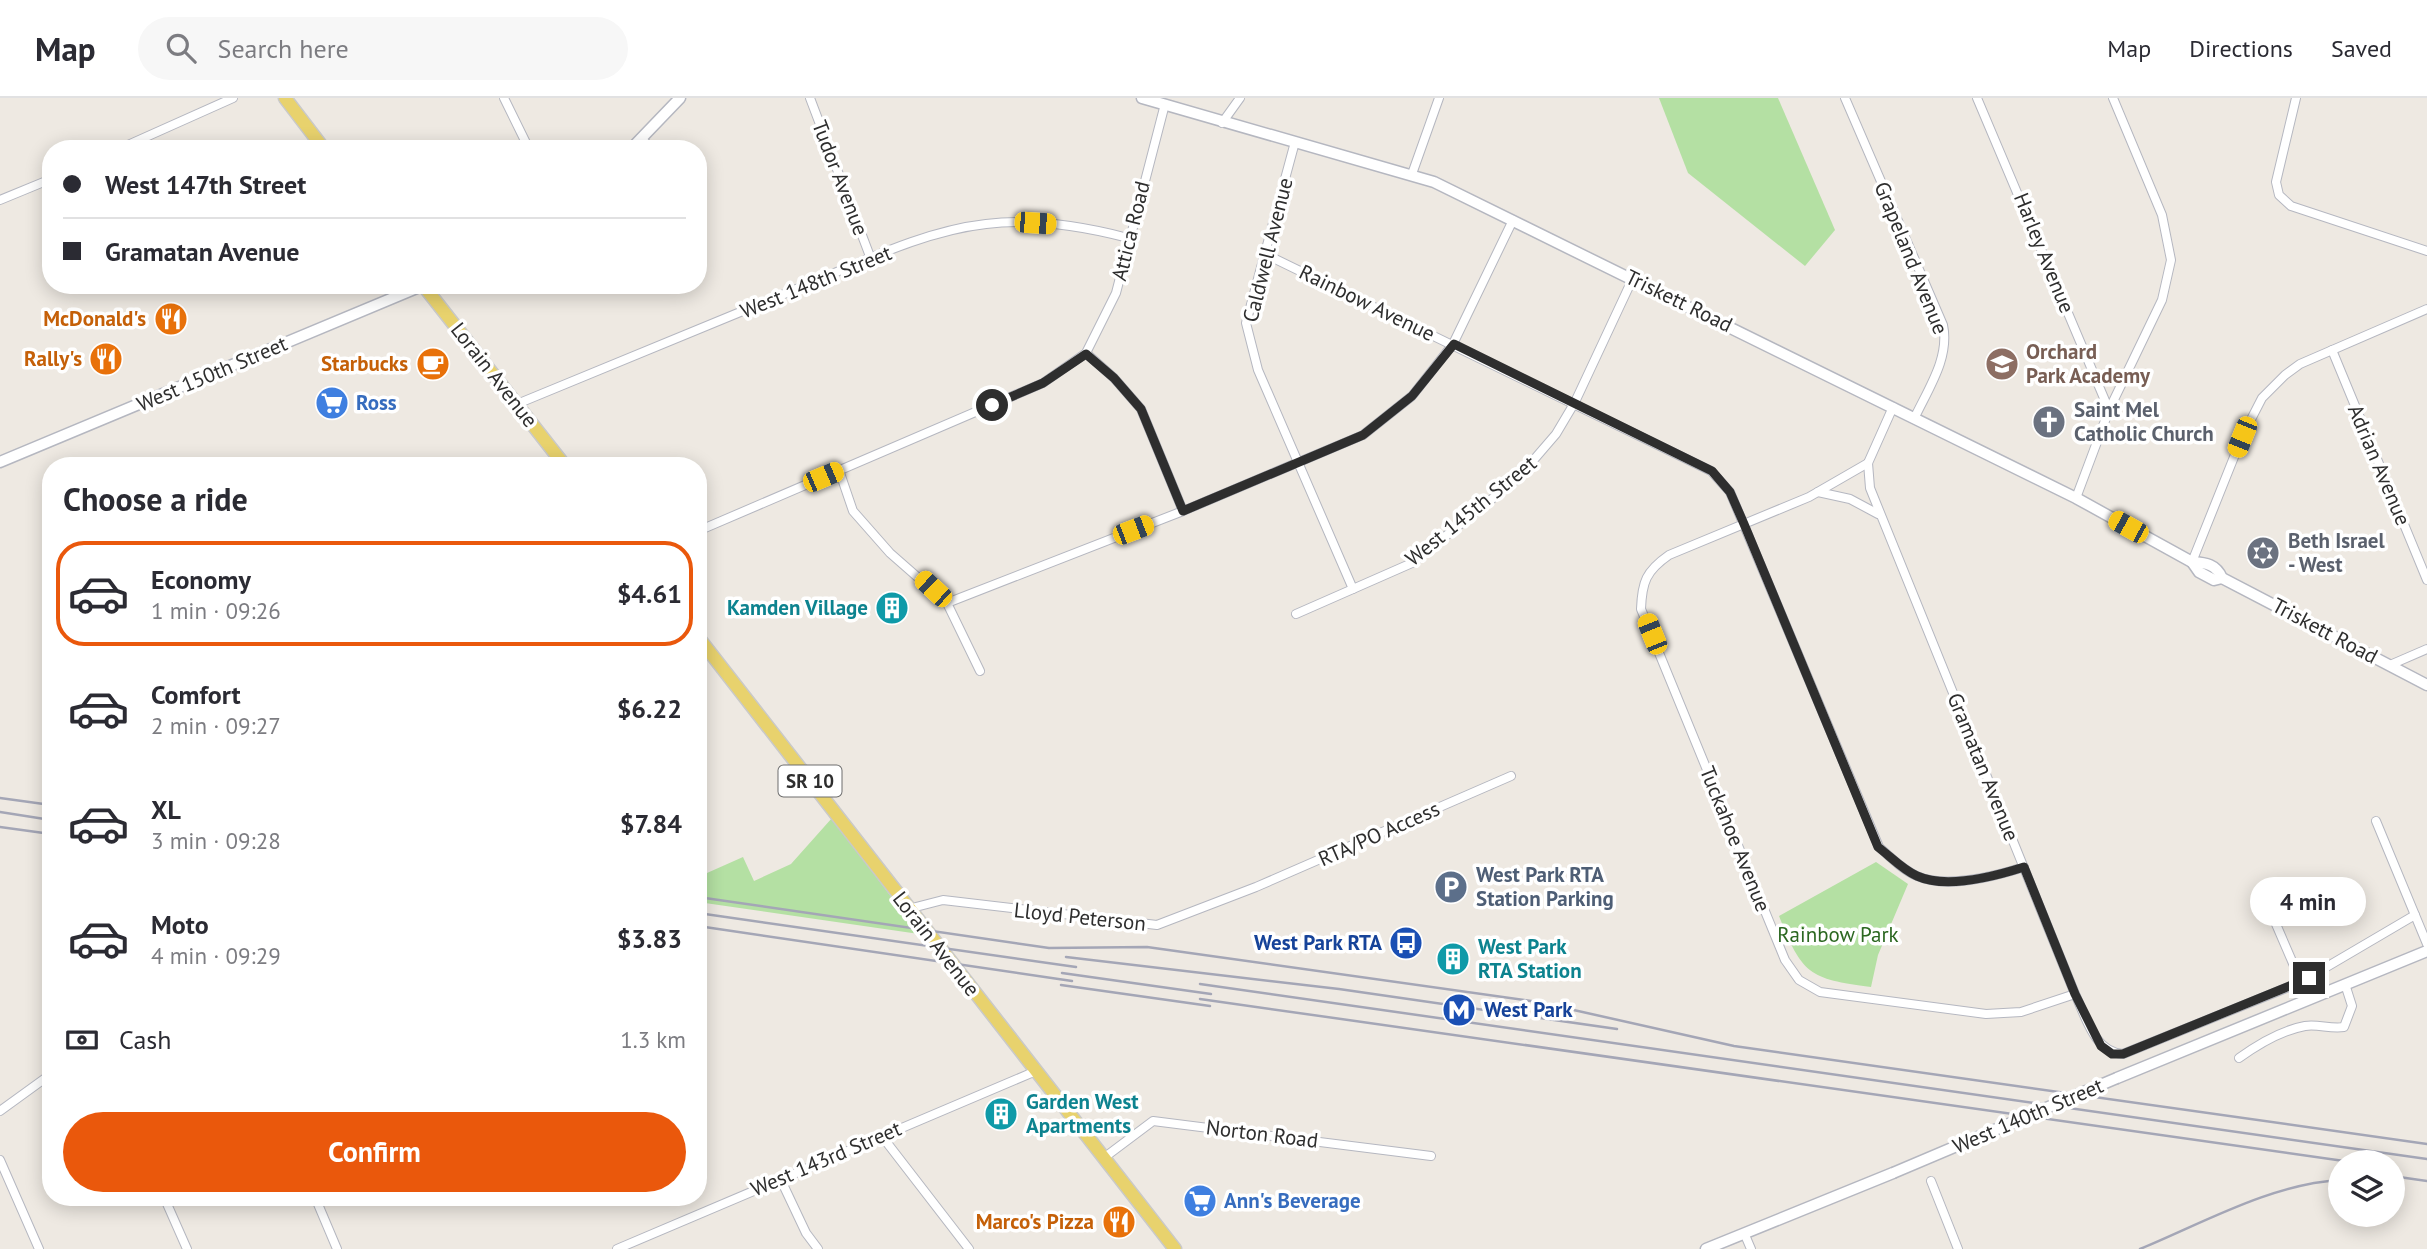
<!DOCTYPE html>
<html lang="en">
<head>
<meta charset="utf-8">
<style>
  body { margin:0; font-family:"PT Sans",sans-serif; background:#f7f7f7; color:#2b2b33; height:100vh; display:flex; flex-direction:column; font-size:26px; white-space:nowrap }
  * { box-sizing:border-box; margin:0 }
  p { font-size:23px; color:#7c7c81 }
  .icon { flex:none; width:38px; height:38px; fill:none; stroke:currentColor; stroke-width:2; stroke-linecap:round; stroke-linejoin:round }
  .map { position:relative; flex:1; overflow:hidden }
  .panel { position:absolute; left:42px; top:359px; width:665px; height:749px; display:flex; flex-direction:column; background:#fff; border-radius:28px; box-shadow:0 4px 18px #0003 }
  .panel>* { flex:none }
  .banner { position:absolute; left:42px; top:42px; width:665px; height:154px; border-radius:28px; box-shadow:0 4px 18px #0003; display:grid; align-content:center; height:154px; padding:0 21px; background:#fff }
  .controls { position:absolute; left:2328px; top:1052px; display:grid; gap:14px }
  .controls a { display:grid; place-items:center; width:77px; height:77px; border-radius:50%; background:#fff; box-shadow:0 4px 18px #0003; font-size:35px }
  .end { position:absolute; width:32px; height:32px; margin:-16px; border:9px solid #2e2e2e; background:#fff; box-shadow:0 0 0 4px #fff }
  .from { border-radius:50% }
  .bubble { position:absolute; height:49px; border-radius:24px; background:#fff; box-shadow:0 4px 18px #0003; font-size:23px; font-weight:700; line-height:49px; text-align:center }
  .car { position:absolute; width:21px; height:42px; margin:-21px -10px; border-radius:9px; box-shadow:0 0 5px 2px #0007; background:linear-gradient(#f5c518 24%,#345 0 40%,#f5c518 0 76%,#345 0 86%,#f5c518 0) }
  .banner b { display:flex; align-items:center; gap:24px; height:66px; font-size:26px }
  .banner b+b { border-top:2px solid #e1e1e2 }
  .banner i { width:18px; height:18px; background:#2b2b33 }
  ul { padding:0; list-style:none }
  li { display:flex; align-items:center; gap:21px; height:105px; margin:0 14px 10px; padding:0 7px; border:4px solid transparent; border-radius:28px }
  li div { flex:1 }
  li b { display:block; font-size:26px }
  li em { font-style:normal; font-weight:700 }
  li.on { border-color:#ea580c }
  li>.icon { width:63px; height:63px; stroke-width:1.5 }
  h2 { padding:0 21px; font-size:32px; line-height:84px }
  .pay { display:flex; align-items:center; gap:18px; height:77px; padding:0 21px; font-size:26px }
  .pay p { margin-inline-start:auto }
  .button { display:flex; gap:14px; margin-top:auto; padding:14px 21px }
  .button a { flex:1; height:80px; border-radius:42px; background:#ea580c; color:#fff; font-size:28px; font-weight:700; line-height:80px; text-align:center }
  header { display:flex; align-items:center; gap:42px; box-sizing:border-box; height:98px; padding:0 35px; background:#fff; border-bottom:2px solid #e1e1e2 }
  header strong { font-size:33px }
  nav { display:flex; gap:38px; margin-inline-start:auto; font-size:24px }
  .search { width:490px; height:63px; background:#f7f7f7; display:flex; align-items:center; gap:18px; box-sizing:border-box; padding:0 24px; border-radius:38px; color:#7c7c81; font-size:26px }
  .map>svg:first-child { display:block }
  .green { fill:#b4e0a3 }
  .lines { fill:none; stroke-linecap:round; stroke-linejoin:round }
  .minor-casing { stroke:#b5b7c0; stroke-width:10 }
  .secondary-casing { stroke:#b5b7c0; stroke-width:13 }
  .primary-casing { stroke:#c9c9c9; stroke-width:15 }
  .minor { stroke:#fff; stroke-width:8 }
  .secondary { stroke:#fff; stroke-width:10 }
  .primary { stroke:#e8d26d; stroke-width:12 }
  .rail { stroke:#a4a6b6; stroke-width:2.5 }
  .secondary-bridge-casing { stroke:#b5b7c0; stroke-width:13; stroke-linecap:butt }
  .secondary-bridge { stroke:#fff; stroke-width:10 }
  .route { stroke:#2e2e2e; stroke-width:9 }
  .labels { text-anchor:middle; stroke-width:7; stroke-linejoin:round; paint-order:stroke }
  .shield { fill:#fff; stroke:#6d6d6d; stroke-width:2 }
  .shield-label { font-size:19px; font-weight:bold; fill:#2e2e2e }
  .street-label { font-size:21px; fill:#2e2e2e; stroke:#fff }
  .food-label { font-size:21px; font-weight:bold; fill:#c56008; stroke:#fff; text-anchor:end }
  .education-label { font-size:21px; font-weight:bold; fill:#785e54; stroke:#fff; text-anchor:start }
  .shop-label { font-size:21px; font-weight:bold; fill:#366cbe; stroke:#fff; text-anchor:start }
  .worship-label { font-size:21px; font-weight:bold; fill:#5b616d; stroke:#fff; text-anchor:start }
  .culture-label { font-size:21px; font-weight:bold; fill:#0d838f; stroke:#fff; text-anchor:start }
  .service-label { font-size:21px; font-weight:bold; fill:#4e5e75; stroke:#fff; text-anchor:start }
  .park-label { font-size:21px; fill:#2c6821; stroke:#fff }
  .transit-label { font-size:21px; font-weight:bold; fill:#164399; stroke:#fff; text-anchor:end }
</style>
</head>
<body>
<header>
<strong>Map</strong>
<div class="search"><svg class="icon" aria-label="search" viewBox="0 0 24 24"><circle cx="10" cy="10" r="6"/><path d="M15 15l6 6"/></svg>Search here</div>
<nav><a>Map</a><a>Directions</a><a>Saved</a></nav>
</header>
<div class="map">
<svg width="2427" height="1151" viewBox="0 0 2427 1151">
  <rect width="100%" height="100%" fill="#eee9e2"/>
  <g class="green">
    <polygon points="1659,0 1778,0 1835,132 1805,168 1688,75"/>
    <polygon points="832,720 919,836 698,804 698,779 743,759 754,783 791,766"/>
    <path d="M1876,764L1908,786L1878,857L1871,889C1809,881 1802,876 1779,818Z"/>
  </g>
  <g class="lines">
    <defs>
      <g id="minor">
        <polyline points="504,0 529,51"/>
        <polyline points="810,0 871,161"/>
        <path d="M1845,0L1943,227C1950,260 1928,291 1914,321"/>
        <polyline points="1977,0 2109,312"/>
        <polyline points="2296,0 2276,84 2279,97 2291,108 2427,153"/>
        <polyline points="1222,25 1240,0"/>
        <polyline points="641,40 652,51"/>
        <polyline points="1295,44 1246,225 1258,272 1353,491"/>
        <polyline points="119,51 233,0"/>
        <polyline points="1412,76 1439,0"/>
        <polyline points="698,95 702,98"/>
        <polyline points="0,102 51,81"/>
        <path d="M1265,156L1711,373L1730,394L1879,749C1890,759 1903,772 1917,778C1946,791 1996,778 2024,769"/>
        <polyline points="2332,252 2427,482"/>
        <polyline points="1086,255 1114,280 1141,311 1183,413"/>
        <path d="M517,306C612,267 707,228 801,189C860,165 923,133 986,126C1034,120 1082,128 1128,140"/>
        <path d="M1893,309L1868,365L1870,390L2075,896C2086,919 2094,954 2123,956L2301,884L2415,817"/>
        <path d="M1868,365L1809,399L1669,457C1646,473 1642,484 1641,511L1785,862L1799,882L1820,894L1986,916L2021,914L2075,896"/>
        <polyline points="839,372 853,413 890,455 947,505 980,573"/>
        <polyline points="1818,394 1850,401 1878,416"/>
        <polyline points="2076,400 2109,312 2162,202 2171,162 2162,117 2113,0"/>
        <polyline points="698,433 1043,285 1086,255 1116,195 1165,6"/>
        <polyline points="2192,464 2242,339 2262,300 2285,277 2300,266 2427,211"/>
        <polyline points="947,505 1183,413 1363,337 1412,298 1453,246 1513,122"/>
        <polyline points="1296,516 1412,465 1518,380 1556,336 1575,304 1633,180"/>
        <polyline points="2390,567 2427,551"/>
        <polyline points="2376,723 2427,846"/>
        <polyline points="2263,796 2301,884"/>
        <polyline points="908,811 943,802 1157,827 1256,789 1511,678"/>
        <path d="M2239,960C2257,947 2283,932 2305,928C2318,926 2330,931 2344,929L2352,908L2345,886"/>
        <polyline points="0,1013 51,976"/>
        <polyline points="881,1037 969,1151"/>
        <polyline points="1105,1059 1153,1023 1431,1058"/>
        <polyline points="0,1062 39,1151"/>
        <polyline points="780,1080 806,1135 818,1151"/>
        <polyline points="1931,1083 1958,1151"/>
        <polyline points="164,1099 187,1151"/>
        <polyline points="315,1099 337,1151"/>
        <polyline points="1745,1137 1751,1151"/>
        <polyline points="617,1151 1036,973"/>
      </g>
      <g id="secondary">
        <path d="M1142,0L1434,84L2076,400L2192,464C2206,465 2216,466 2222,480L2427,587"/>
        <polyline points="631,51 680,0"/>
        <polyline points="0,364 424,187"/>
        <polyline points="2192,464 2199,474 2214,482 2222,480"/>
        <polyline points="2117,980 2427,853"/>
        <polyline points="1706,1151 1893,1075"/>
      </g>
      <g id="primary">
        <polyline points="285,0 324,51"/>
        <polyline points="423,187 565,368"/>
        <polyline points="698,539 1175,1151"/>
      </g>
    </defs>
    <use href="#minor" class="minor-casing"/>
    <use href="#secondary" class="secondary-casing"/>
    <use href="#primary" class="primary-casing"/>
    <use href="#minor" class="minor"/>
    <use href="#secondary" class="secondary"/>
    <use href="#primary" class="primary"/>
    <g class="rail">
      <polyline points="0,700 51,707"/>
      <polyline points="0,714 51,722"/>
      <polyline points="0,729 51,736"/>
      <polyline points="698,799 1049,850 1147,849 1538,904 1734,948 2427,1046"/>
      <polyline points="698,815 1076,869"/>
      <polyline points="698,828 1072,883"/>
      <polyline points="1066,859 1339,891 1617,931"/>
      <polyline points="1062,875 1211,896"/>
      <polyline points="1200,886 2427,1061"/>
      <polyline points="1061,887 1210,908"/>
      <polyline points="1200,901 2351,1064"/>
      <polyline points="2392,1078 2427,1083"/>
      <path d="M2140,1151C2203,1125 2271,1086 2340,1082"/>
    </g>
    <defs>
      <polyline id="secondary-bridge" points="1893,1075 2117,980"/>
    </defs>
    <use href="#secondary-bridge" class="secondary-bridge-casing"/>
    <use href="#secondary-bridge" class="secondary-bridge"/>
  </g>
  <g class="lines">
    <path class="route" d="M992,307L1043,285L1086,256L1114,280L1141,311L1183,413L1363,337L1412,298L1454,246L1712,373L1730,394L1744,426L1878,749C1891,759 1903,772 1917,778C1946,791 1996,778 2024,769L2075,896L2101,948L2112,956H2123L2309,880"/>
  </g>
  <defs>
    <symbol id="restaurant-disc" viewBox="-11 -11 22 22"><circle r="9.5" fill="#e8710a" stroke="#fff"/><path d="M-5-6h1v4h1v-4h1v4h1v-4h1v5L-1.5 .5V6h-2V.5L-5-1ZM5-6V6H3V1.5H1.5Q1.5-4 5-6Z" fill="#fff"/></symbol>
    <symbol id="cafe-disc" viewBox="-11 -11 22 22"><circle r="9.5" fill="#e8710a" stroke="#fff"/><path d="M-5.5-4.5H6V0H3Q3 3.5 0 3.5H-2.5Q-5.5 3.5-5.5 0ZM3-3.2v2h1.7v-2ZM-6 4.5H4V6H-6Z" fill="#fff"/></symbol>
    <symbol id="school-disc" viewBox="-11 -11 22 22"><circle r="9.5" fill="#8d6e63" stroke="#fff"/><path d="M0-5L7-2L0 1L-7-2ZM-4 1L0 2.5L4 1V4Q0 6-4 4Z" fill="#fff"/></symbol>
    <symbol id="supermarket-disc" viewBox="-11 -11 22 22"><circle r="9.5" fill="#3f7fe0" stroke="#fff"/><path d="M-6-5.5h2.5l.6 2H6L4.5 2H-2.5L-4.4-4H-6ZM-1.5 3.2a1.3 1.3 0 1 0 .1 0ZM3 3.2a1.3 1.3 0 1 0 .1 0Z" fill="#fff"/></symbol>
    <symbol id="church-disc" viewBox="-11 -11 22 22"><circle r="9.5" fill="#6b7280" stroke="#fff"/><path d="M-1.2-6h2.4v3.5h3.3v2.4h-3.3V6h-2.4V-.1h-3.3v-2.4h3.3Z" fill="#fff"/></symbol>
    <symbol id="synagogue-disc" viewBox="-11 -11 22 22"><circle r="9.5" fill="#6b7280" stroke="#fff"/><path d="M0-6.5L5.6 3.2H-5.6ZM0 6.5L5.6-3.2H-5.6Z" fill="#fff"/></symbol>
    <symbol id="building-disc" viewBox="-11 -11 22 22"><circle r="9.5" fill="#0f9aa8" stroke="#fff"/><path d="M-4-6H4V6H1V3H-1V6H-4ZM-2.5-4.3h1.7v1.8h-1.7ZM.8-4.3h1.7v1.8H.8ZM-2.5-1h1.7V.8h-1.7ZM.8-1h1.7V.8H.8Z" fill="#fff"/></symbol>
    <symbol id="parking-disc" viewBox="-11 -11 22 22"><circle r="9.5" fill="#5c6f8a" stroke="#fff"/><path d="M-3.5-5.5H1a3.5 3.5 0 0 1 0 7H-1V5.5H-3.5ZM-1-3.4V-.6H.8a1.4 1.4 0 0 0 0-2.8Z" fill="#fff"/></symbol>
    <symbol id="bus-disc" viewBox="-11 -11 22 22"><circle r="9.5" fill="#1a4fb4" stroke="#fff"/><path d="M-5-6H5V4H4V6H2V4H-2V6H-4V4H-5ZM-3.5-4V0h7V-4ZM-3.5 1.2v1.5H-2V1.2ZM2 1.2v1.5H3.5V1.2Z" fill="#fff"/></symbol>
    <symbol id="metro-disc" viewBox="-11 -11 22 22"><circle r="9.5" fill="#1a4fb4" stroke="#fff"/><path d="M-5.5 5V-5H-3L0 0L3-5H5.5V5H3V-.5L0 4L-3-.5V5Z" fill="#fff"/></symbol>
  </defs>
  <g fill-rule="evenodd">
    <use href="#restaurant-disc" x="152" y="202" width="38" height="38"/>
    <use href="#restaurant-disc" x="87" y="242" width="38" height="38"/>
    <use href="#cafe-disc" x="414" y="247" width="38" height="38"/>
    <use href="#school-disc" x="1983" y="247" width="38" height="38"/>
    <use href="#supermarket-disc" x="313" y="286" width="38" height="38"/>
    <use href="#church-disc" x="2030" y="305" width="38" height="38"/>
    <use href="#synagogue-disc" x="2244" y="436" width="38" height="38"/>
    <use href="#building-disc" x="873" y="491" width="38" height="38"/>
    <use href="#parking-disc" x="1432" y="770" width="38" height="38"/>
    <use href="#bus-disc" x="1387" y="826" width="38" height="38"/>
    <use href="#building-disc" x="1434" y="842" width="38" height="38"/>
    <use href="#metro-disc" x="1440" y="893" width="38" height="38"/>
    <use href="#building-disc" x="982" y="997" width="38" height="38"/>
    <use href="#supermarket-disc" x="1181" y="1084" width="38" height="38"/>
    <use href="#restaurant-disc" x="1100" y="1105" width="38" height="38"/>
  </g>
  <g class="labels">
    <rect class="shield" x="778.5" y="667.5" width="63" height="31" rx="5"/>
    <g class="shield-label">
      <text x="810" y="690">SR 10</text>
    </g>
    <g class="street-label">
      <text transform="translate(840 80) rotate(69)" y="7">Tudor Avenue</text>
      <text transform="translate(1131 133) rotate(-76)" y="7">Attica Road</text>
      <text transform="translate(1268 152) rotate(-76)" y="7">Caldwell Avenue</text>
      <text transform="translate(2044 155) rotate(68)" y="7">Harley Avenue</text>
      <text transform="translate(1911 160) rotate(68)" y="7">Grapeland Avenue</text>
      <text transform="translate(816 184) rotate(-22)" y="7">West 148th Street</text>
      <text transform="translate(1679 203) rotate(26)" y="7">Triskett Road</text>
      <text transform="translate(1367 205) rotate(26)" y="7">Rainbow Avenue</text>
      <text transform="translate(212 276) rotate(-23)" y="7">West 150th Street</text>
      <text transform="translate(494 277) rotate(52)" y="7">Lorain Avenue</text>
      <text transform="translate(2379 367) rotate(67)" y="7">Adrian Avenue</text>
      <text transform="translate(1471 413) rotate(-39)" y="7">West 145th Street</text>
      <text transform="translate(2325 533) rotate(28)" y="7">Triskett Road</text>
      <text transform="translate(1983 669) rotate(68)" y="7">Gramatan Avenue</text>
      <text transform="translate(1379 736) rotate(-24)" y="7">RTA/PO Access</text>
      <text transform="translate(1735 741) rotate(68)" y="7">Tuckahoe Avenue</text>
      <text transform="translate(1080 819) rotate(6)" y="7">Lloyd Peterson</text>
      <text transform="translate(936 846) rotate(52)" y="7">Lorain Avenue</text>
      <text transform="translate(2028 1018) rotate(-23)" y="7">West 140th Street</text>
      <text transform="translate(1262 1036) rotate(7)" y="7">Norton Road</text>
      <text transform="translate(826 1061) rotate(-23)" y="7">West 143rd Street</text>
    </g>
    <g class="food-label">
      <text x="146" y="228">McDonald's</text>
      <text x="82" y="268">Rally's</text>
      <text x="408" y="273">Starbucks</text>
      <text x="1094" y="1131">Marco's Pizza</text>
    </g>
    <g class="education-label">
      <text x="2026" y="261">Orchard<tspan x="2026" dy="24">Park Academy</tspan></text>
    </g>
    <g class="shop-label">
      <text x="356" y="312">Ross</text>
      <text x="1224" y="1110">Ann's Beverage</text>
    </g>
    <g class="worship-label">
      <text x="2074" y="319">Saint Mel<tspan x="2074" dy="24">Catholic Church</tspan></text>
      <text x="2288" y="450">Beth Israel<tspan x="2288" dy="24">- West</tspan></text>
    </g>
    <g class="culture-label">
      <text x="868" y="517" text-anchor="end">Kamden Village</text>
      <text x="1478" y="856">West Park<tspan x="1478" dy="24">RTA Station</tspan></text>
      <text x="1026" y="1011">Garden West<tspan x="1026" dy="24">Apartments</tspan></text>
    </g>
    <g class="service-label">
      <text x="1476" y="784">West Park RTA<tspan x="1476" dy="24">Station Parking</tspan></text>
    </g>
    <g class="park-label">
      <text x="1838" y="844">Rainbow Park</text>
    </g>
    <g class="transit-label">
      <text x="1382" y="852">West Park RTA</text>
      <text x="1484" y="919" text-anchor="start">West Park</text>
    </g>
  </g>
</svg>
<div class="controls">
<a><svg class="icon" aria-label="layers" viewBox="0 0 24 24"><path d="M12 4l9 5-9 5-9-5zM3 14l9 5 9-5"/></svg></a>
</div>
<i class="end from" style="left:992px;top:307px"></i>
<i class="end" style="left:2309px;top:880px"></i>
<div class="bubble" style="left:2250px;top:779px;width:116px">4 min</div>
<i class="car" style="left:1035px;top:125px;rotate:94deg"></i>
<i class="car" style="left:2242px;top:339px;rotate:202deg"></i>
<i class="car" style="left:823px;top:379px;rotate:67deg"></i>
<i class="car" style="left:2128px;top:429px;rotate:299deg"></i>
<i class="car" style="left:1133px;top:432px;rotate:69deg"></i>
<i class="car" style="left:933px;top:491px;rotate:313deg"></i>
<i class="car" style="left:1652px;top:536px;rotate:338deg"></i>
<div class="banner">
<b><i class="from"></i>West 147th Street</b>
<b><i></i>Gramatan Avenue</b>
</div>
<section class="panel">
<h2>Choose a ride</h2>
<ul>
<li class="on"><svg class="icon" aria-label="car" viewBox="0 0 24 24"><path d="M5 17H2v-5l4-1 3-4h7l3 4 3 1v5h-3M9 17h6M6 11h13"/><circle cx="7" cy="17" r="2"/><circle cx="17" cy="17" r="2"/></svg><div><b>Economy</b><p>1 min · 09:26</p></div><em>$4.61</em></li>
<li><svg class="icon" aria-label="car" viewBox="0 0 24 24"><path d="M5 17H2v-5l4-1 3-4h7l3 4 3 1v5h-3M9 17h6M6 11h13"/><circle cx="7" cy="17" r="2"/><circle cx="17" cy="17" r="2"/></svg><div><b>Comfort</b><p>2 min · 09:27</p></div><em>$6.22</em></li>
<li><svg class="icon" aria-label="car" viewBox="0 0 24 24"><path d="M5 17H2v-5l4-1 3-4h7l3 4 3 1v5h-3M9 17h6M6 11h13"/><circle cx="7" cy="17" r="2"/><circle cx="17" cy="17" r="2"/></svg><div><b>XL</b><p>3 min · 09:28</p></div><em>$7.84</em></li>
<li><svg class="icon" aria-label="car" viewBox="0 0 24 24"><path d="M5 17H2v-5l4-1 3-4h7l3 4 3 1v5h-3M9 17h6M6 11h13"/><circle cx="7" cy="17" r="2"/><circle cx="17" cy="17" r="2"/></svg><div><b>Moto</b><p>4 min · 09:29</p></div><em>$3.83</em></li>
</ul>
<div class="pay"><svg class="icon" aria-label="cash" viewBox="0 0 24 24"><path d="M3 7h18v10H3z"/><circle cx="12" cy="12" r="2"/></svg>Cash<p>1.3 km</p></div>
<div class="button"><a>Confirm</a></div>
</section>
</div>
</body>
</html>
